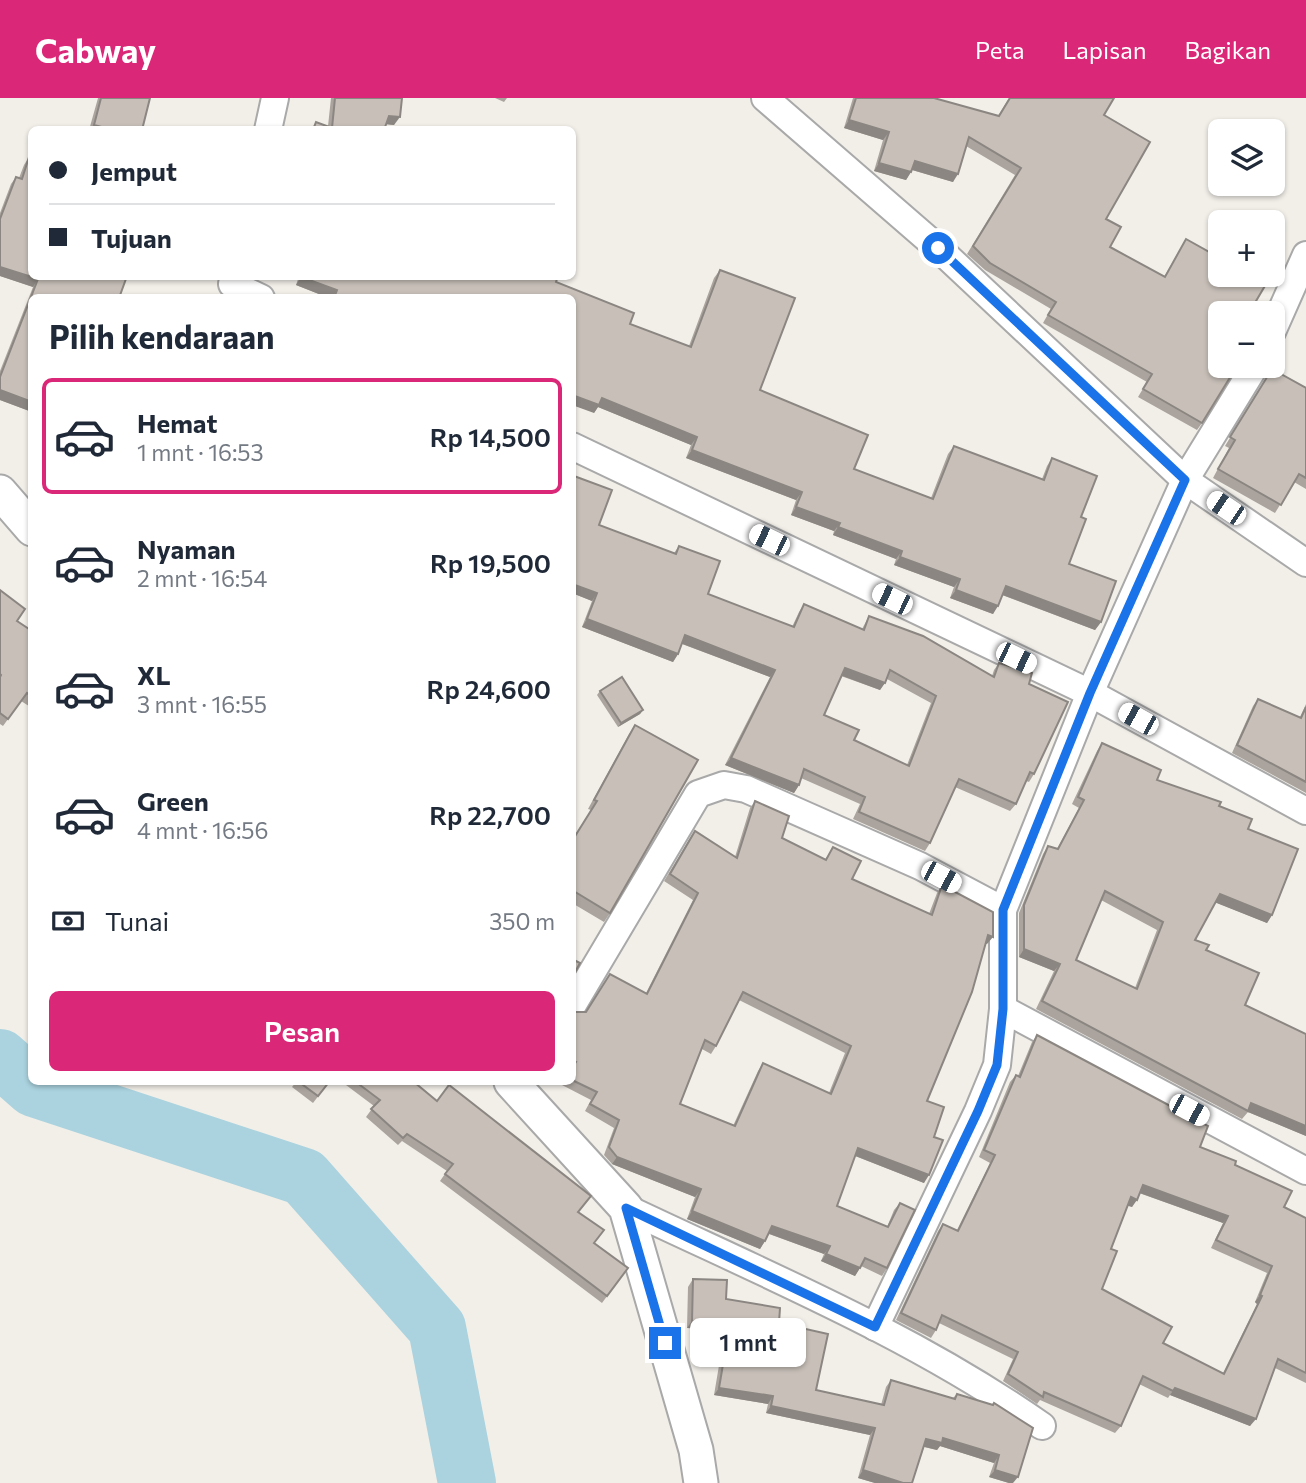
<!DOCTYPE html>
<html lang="id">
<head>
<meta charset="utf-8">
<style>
  body { margin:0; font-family:Commissioner,sans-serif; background:#f6f6f7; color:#1f2937; height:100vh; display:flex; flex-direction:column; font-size:26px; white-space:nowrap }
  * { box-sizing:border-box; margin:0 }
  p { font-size:23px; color:#747a83 }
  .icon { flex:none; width:38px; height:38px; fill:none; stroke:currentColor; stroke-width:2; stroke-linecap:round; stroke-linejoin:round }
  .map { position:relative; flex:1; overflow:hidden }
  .side { position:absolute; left:28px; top:196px; width:548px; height:791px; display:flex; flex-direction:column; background:#fff; border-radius:10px; box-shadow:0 2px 5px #0004 }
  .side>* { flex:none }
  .guide { position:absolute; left:28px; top:28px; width:548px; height:154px; border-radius:10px; box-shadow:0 2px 5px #0004; display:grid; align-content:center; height:154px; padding:0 21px; background:#fff }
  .controls { position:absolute; left:1208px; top:21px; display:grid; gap:14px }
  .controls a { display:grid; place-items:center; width:77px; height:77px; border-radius:10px; background:#fff; box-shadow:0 2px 5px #0004; font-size:35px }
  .end { position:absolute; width:32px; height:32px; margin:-16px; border:9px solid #1a73e8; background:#fff; box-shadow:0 0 0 4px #fff }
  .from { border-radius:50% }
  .bubble { position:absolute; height:49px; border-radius:10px; background:#fff; box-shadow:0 2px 5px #0004; font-size:23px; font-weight:600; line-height:49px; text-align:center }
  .car { position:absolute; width:21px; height:42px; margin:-21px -10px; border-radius:9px; box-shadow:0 0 5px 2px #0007; background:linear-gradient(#fff 24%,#345 0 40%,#fff 0 76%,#345 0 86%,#fff 0) }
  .guide b { display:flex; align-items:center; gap:24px; height:66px; font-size:26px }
  .guide b+b { border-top:2px solid #e0e1e3 }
  .guide i { width:18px; height:18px; background:#1f2937 }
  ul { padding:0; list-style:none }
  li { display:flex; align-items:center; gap:21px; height:116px; margin:0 14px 10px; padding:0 7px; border:4px solid transparent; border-radius:10px }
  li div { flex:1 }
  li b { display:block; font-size:26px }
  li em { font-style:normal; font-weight:600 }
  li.selected { border-color:#db2777 }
  li>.icon { width:63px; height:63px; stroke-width:1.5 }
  h2 { padding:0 21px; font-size:32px; line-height:84px }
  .pay { display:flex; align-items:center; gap:18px; height:77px; padding:0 21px; font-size:26px }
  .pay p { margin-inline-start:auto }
  .button { display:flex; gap:14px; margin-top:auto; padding:14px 21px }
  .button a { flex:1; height:80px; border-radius:10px; background:#db2777; color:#fff; font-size:28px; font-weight:600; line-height:80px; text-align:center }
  header { display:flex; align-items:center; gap:42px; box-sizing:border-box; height:98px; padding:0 35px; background:#db2777; color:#fff }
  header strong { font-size:33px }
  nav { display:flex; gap:38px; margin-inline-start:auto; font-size:24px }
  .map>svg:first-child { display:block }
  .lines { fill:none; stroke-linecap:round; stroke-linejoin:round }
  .river { stroke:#aad3df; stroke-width:58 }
  .minor-casing { stroke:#a9a9a9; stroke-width:30 }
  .tertiary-casing { stroke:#a9a9a9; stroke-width:37 }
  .minor { stroke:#fff; stroke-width:26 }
  .tertiary { stroke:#fff; stroke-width:33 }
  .wall { fill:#aba49e; fill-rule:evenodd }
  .shaded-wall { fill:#8b8681 }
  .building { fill:#c7bfb8; stroke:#8b8681; stroke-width:2; fill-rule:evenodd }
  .route { stroke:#1a73e8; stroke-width:9 }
</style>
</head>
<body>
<header>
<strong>Cabway</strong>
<nav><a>Peta</a><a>Lapisan</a><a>Bagikan</a></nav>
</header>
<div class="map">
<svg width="1306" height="1385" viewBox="0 0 1306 1385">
  <rect width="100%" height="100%" fill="#f2efe9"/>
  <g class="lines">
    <polyline class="river" points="0,960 34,990 304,1079 437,1230 467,1385"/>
    <defs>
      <g id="minor">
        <polyline points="765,0 938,150 1185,382 1306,465"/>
        <polyline points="268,32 275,0"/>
        <polyline points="232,186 261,200"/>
        <polyline points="1272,234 1306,157"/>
        <polyline points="572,348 1090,595 1306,713"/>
        <polyline points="572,908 698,696 724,687 746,691 920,768 1003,812"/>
        <polyline points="1003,911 1306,1073"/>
        <path d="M626,1110C767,1177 914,1238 1042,1328"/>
        <polyline points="875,1229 978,1013 997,967 1003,911 1003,812 1090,595 1185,382 1255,268"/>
      </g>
      <g id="tertiary">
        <polyline points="0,394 32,431"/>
        <polyline points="511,984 626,1110 696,1352 701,1385"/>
      </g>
    </defs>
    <use href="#minor" class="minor-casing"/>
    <use href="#tertiary" class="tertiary-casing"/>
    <use href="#minor" class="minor"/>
    <use href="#tertiary" class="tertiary"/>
  </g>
  <g class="wall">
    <polygon points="98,0 150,0 142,32 89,32"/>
    <polygon points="331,0 402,0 394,27 386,26 384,32 311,32 316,24 328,28"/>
    <polygon points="495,0 507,0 504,4"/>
    <polygon points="853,0 934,0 998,18 1009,0 1114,0 1104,17 1106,121 1110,149 1164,179 1186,141 1220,215 1202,325 1197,332 1138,299 1147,284 1043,225 1051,211 985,172 967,156 1015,77 966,48 953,84 912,72 906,82 874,73 883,42 844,30"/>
    <polygon points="29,59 32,178 127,178 32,200 32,314 0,302 0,273 33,189 0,178 0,115 11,86 16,79 19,80 24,67"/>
    <polygon points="720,172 760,292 854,371 931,400 948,356 954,348 1042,381 1047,368 1052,360 1081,419 1069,466 1101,524 1095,532 1002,497 993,516 950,500 954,489 894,467 896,461 833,437 834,433 791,417 796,402 686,360 691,347 598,309 594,315 572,200 329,200 296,187 299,178 558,178 556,184 630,226 689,248 714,180"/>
    <polygon points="1272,271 1306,290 1306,391 1294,384 1275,415 1213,380 1229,350 1225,348"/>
    <path d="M574,378L599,427L674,455L679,448L708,496L792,529L799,514L804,506L862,531L869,518L992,578L994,572L999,565L1029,586L1034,676L1029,684L1026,683L1016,706L1010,713L955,689L930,745L925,753L853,721L860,706L801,680L799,687L794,695L725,667L770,579L682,546L678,556L673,564L582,529L592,503L572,495V381ZM841,578L880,592L887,581L931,605L907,667L854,642L824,617Z"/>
    <polygon points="0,492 17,523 32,533 32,610 21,603 3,628 0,626"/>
    <polygon points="600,593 643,612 640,616 618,629 597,597"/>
    <polygon points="1258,601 1300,619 1306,606 1306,695 1232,655 1253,608"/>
    <polygon points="635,627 610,815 604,824 572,805 572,742 591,712 588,711 629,636"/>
    <path d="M1102,645L1157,682L1219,708L1248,731L1272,817L1267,825L1215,804L1195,842L1206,852L1245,907L1306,936V1038L1248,1014L1242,1021L1036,911L1054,873L1019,859V815L1043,756L1048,748L1057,751L1079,710L1072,706L1097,653ZM1101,802L1157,832L1135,890L1076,862Z"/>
    <path d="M755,703L782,740L825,762L833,749L852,781L929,816L937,795L942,787L987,846H986L927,1003L934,1039L924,1085L855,1058L837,1108L887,1129L894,1112L900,1105L887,1170L882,1178L861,1168L855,1178L821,1163L824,1156L769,1136L765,1143L760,1151L687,1121L695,1099L612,1066L604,1057L614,1030L585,1013L591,1002L562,987L564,984H572V914H585L646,895L693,802L664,783L690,740L695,733L735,759L750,710ZM739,902L845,955L829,995L763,965L758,973L733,1028L680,1006L702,951L711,956L716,948Z"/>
    <path d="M1037,937L1200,1049L1235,1067L1284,1109L1306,1120V1285L1275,1270L1250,1328L1170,1297L1168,1300L1139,1286L1121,1328L1115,1335L1040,1302L1037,1306L1003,1283L1013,1261L939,1225L936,1232L931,1240L896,1222L938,1133L943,1126L957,1132L990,1065L979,1059L1010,984L1016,977L1018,978L1032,944ZM1139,1095L1223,1125L1211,1150L1267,1175L1255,1204L1257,1206L1223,1275L1163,1245L1102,1191L1111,1151L1128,1107L1132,1109Z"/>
    <polygon points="296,984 329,984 313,1005 292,989"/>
    <polygon points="342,984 414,984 437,1003 579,1114 594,1145 628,1170 602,1205 440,1083 447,1073 402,1043 398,1047 366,1019 374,1008"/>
    <polygon points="693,1181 726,1201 779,1225 816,1292 881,1307 886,1289 891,1282 953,1300 957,1296 993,1307 1013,1385 1009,1385 989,1379 994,1365 940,1348 937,1352 924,1349 912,1385 875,1385 858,1380 870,1337 766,1315 768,1306 714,1297 725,1232 687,1230 688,1189"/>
  </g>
  <g class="shaded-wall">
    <polygon points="389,18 400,19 394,27 384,26"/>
    <polygon points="849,22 889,34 883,42 844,30"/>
    <polygon points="94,27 113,32 91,32"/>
    <polygon points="915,63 958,76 953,84 909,71"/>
    <polygon points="879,65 911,74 906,82 874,73"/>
    <polygon points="0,169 38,181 33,189 0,178"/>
    <polygon points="301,179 337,192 332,200 329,200 296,187"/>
    <polygon points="0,292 32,304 32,314 0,302"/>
    <polygon points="572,297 602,300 697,339 691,347 598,309 594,315 572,307"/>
    <polygon points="692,352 802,394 796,402 686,360"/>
    <polygon points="796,409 840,425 834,433 791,417"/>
    <polygon points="838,429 902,453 896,461 833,437"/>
    <polygon points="900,459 960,481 954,489 894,467"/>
    <polygon points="572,486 597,495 592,503 572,495"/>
    <polygon points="1006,488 1101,524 1095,532 1000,496"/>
    <polygon points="956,492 998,508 993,516 950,500"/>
    <polygon points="587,521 678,556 673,564 582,529"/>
    <polygon points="685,537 775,572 770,579 680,545"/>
    <polygon points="845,570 885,585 880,592 840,577"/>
    <polygon points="643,612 640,616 618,629 621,625"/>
    <polygon points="731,660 799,687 794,695 725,667"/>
    <polygon points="1220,796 1272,817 1267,825 1214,804"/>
    <polygon points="988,837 993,839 987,846 983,845"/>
    <polygon points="1024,851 1060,866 1054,873 1019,859"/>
    <polygon points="1251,1005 1306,1028 1306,1038 1248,1014"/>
    <polygon points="858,1050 929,1077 924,1085 853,1057"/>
    <polygon points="617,1059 701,1091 695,1099 612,1066"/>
    <polygon points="1143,1087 1228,1118 1223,1125 1137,1094"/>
    <polygon points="1131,1099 1137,1102 1132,1109 1125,1107"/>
    <polygon points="692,1113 765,1143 760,1151 687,1121"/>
    <polygon points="772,1128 830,1148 824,1156 767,1135"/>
    <polygon points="826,1156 860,1170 855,1178 821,1163"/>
    <polygon points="1260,1197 1262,1198 1257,1206 1255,1204"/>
    <polygon points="692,1223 730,1225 725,1232 687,1230"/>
    <polygon points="719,1290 773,1298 768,1306 714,1297"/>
    <polygon points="1175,1290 1256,1321 1250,1328 1170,1297"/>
    <polygon points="771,1308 875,1330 870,1337 766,1315"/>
    <polygon points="943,1340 999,1357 994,1365 940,1348 937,1352 921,1348 926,1341"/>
    <polygon points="863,1372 903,1385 875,1385 858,1380"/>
    <polygon points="995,1372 1018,1379 1013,1385 1009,1385 989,1379"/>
  </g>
  <g class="building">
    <polygon points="101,0 150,0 142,32 113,32 94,27"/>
    <polygon points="335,0 402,0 400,19 389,18 384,32 313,32 316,24 332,30"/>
    <polygon points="856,0 934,0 999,18 1010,0 1114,0 1104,17 1150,44 1106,121 1121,129 1110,149 1165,179 1186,141 1220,160 1220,177 1250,177 1266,186 1249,215 1220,215 1220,268 1237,268 1202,325 1143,291 1152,276 1048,217 1056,204 990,165 973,148 1021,70 969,39 958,76 915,63 911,74 879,65 889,34 849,22"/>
    <polygon points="29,59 32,60 32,178 127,178 119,200 32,200 32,304 0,292 0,279 38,181 0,169 0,121 16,79 22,81"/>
    <polygon points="720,172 795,200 760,292 868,337 854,371 933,401 954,348 1044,382 1052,360 1097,378 1081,419 1086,421 1069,466 1116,483 1101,524 1006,488 998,508 956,492 960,481 900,459 902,453 838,429 840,425 796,409 802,394 692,352 697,339 602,300 599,307 572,297 572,200 371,200 367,198 367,200 334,200 337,192 301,179 558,178 556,184 634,215 630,226 691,249"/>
    <polygon points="1272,271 1306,290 1306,380 1299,376 1281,407 1218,371 1235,342 1230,339"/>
    <path d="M574,378L612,392L599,427L676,456L679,448L720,463L708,496L794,529L804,506L864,532L869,518L923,538L994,579L999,565L1032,575L1029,586L1068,604L1034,676L1030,674L1016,706L959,681L930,745L859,714L865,699L804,671L799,687L731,660L775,572L685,537L678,556L587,521L597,495L572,486V384ZM845,570L885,585L890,572L936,598L909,668L854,642L859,632L824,617Z"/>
    <polygon points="0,492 25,511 17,523 32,533 32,599 27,595 8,621 0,615 0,579 1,577 0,576"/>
    <polygon points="622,579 643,612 621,625 600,593"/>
    <polygon points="1258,601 1301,620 1306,609 1306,684 1237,647"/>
    <polygon points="635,627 698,662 610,815 572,792 572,743 597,703 594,702"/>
    <path d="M1102,645L1161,672L1157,682L1221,704L1219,708L1252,721L1248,731L1298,751L1272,817L1220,796L1195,842L1209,847L1206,852L1259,875L1245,907L1306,936V1028L1251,1005L1248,1013L1042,903L1060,866L1024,851V807L1048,748L1058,751L1084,702L1078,699ZM1105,793L1163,824L1137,891L1076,862Z"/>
    <path d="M755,703L789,718L782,740L826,762L833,749L861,763L852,781L932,817L942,787L993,814V839L988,837L972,894L927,1003L944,1009L934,1039L943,1042L929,1077L858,1050L837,1108L888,1129L900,1105L915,1112L887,1170L865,1160L860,1170L826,1156L830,1148L772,1128L765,1143L692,1113L701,1091L617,1059L609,1049L619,1022L590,1006L597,994L572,982V970L576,964L572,962V914H586L610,876L647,896L698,795L670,776L695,733L737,760ZM743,894L851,948L831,996L763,965L735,1028L680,1006L705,942L716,948Z"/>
    <polygon points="572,861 580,865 572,880"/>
    <path d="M1037,937L1208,1028L1200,1049L1236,1063L1235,1067L1292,1093L1284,1109L1306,1120V1275L1278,1261L1256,1321L1175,1290L1173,1293L1143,1278L1121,1328L1044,1294L1043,1299L1008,1276L1018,1254L942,1217L936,1232L901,1215L943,1126L958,1133L995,1057L984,1052L1016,977L1020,979ZM1143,1087L1228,1118L1216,1142L1272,1168L1260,1197L1262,1198L1224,1276L1163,1245L1172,1229L1102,1191L1117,1153L1111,1151L1131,1099L1137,1102Z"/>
    <polygon points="299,984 329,984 318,998"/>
    <polygon points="356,984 414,984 437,1003 449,987 591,1098 578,1114 604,1132 594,1145 628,1170 607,1198 445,1076 453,1066 407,1036 403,1040 371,1011 380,1002"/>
    <polygon points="693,1181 727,1182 726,1201 780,1210 779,1225 828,1236 816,1292 884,1307 891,1282 955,1301 957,1296 993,1307 994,1305 1033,1330 1018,1379 995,1372 999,1357 943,1340 942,1345 926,1341 912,1385 903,1385 863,1372 875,1330 771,1308 773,1298 719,1290 730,1225 692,1223"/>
  </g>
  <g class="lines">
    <polyline class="route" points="665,1245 626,1110 875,1229 978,1013 997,967 1003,911 1003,812 1090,595 1185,382 938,150"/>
  </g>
</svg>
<div class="controls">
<a><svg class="icon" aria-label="layers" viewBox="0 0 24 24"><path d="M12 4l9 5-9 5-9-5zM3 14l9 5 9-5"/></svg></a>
<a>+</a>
<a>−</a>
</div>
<i class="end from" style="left:938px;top:150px"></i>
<i class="end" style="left:665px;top:1245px"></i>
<div class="bubble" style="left:690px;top:1220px;width:116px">1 mnt</div>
<i class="car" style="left:1226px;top:410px;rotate:304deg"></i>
<i class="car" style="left:769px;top:442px;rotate:296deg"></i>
<i class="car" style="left:892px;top:501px;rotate:296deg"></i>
<i class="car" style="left:1016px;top:560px;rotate:116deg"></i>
<i class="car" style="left:1138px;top:621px;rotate:299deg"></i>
<i class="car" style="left:941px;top:779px;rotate:118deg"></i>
<i class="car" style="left:1189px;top:1012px;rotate:118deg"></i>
<div class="guide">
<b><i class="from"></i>Jemput</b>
<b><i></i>Tujuan</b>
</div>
<section class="side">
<h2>Pilih kendaraan</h2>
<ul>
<li class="selected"><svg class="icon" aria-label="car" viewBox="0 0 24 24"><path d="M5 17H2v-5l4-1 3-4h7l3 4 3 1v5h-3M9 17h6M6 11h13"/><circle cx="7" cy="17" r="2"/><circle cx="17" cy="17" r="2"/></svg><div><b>Hemat</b><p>1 mnt · 16:53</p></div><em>Rp 14,500</em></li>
<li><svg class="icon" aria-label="car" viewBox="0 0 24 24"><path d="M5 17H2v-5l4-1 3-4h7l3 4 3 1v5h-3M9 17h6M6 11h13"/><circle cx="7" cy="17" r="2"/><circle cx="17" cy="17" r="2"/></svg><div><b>Nyaman</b><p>2 mnt · 16:54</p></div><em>Rp 19,500</em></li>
<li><svg class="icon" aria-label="car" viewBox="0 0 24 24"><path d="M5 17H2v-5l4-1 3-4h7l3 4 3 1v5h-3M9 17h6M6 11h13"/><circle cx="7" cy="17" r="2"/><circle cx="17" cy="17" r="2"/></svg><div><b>XL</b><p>3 mnt · 16:55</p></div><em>Rp 24,600</em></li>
<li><svg class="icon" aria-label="car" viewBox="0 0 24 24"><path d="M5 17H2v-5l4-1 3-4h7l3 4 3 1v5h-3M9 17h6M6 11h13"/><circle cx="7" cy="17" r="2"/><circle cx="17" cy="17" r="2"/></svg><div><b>Green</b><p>4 mnt · 16:56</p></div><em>Rp 22,700</em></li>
</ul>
<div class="pay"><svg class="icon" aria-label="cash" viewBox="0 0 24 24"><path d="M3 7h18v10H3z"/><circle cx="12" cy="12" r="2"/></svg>Tunai<p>350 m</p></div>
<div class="button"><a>Pesan</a></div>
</section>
</div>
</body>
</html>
